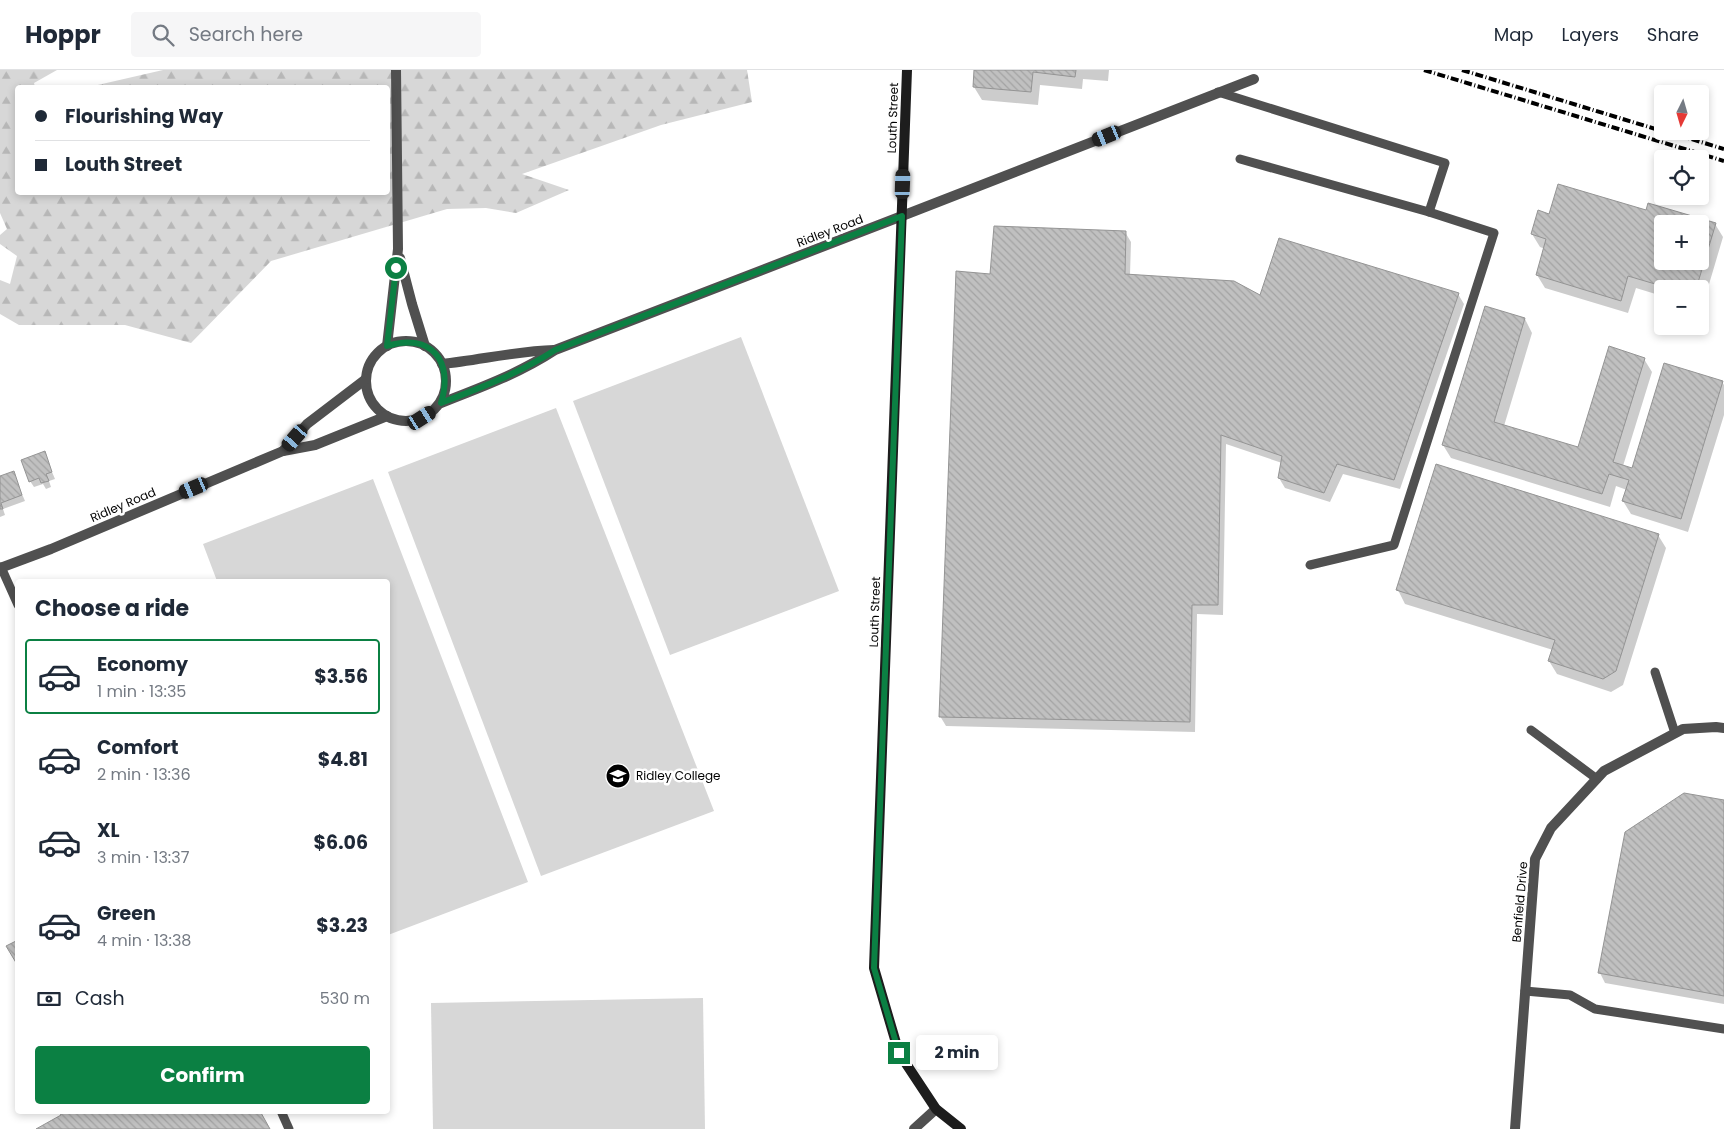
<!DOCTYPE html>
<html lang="en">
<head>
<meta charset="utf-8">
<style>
  body { margin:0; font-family:Poppins,sans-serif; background:#f6f6f7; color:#1f2937; height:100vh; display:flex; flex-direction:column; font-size:19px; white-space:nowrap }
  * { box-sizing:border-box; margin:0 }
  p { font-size:16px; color:#747a83 }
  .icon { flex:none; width:28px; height:28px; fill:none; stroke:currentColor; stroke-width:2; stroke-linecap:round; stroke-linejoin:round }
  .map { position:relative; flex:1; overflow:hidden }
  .panel { position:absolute; left:15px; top:509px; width:375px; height:535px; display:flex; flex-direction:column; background:#fff; border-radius:5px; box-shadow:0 2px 8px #0003 }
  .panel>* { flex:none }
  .guide { position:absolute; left:15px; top:15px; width:375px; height:110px; border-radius:5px; box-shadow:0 2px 8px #0003; display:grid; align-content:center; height:110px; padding:0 20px; background:#fff }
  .needle { width:32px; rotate:185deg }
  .tools { position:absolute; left:1654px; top:15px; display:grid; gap:10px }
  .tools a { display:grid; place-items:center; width:55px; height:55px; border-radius:5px; background:#fff; box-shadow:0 2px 8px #0003; font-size:25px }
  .end { position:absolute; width:22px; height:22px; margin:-11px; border:6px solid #0b8043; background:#fff; box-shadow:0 0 0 2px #fff }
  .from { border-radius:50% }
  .bubble { position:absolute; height:35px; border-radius:5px; background:#fff; box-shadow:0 2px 8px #0003; font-size:16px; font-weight:700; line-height:35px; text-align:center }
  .car { position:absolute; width:15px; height:30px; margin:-15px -8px; border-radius:6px; box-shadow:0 0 4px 1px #0007; background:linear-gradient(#222 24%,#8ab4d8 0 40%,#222 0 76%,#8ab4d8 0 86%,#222 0) }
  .guide b { display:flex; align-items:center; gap:18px; height:48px; font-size:19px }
  .guide b+b { border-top:1px solid #e0e1e3 }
  .guide i { width:12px; height:12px; background:#1f2937 }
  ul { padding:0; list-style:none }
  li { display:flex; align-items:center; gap:15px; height:75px; margin:0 10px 8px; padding:0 10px; border:2px solid transparent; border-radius:5px }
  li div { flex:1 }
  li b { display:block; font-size:19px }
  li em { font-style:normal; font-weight:700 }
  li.current { border-color:#0b8043 }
  li>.icon { width:45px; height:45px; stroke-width:1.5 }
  h2 { padding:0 20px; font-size:22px; line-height:60px }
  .pay { display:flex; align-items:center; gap:12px; height:55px; padding:0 20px; font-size:19px }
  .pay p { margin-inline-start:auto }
  .cta { display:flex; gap:10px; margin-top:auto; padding:10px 20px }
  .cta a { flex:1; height:58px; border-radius:5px; background:#0b8043; color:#fff; font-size:20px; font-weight:700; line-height:58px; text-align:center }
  header { display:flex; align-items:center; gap:30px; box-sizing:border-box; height:70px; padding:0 25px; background:#fff; border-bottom:1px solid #e0e1e3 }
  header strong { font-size:24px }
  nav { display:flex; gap:28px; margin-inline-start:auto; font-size:18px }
  .search { width:350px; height:45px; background:#f6f6f7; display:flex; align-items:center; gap:12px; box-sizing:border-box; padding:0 18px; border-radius:5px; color:#747a83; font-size:19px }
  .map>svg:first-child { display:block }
  .grass { fill:#d7d7d7 }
  .forest { fill:url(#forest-firs) }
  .shadow { fill:#0003; fill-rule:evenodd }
  .building { fill:url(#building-back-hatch); stroke:#949494; fill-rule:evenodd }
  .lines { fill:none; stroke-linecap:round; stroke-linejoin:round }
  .service { stroke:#505050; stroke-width:9 }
  .minor { stroke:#505050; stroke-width:10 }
  .tertiary { stroke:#505050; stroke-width:10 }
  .secondary { stroke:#1d1d1d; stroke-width:10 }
  .rail { stroke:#000; stroke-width:4; stroke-dasharray:8 2.5 1 2.5; stroke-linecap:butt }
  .route { stroke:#0b8043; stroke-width:6 }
  .labels { text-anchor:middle; stroke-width:5; stroke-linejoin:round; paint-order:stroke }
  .street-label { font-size:12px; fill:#000; stroke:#fff }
  .poi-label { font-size:12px; fill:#000; stroke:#fff; text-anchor:start }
</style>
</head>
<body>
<header>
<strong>Hoppr</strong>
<div class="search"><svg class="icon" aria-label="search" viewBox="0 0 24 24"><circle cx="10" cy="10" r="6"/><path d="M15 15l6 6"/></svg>Search here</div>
<nav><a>Map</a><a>Layers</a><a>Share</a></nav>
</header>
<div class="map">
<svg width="1724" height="1059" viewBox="0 0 1724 1059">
  <defs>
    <pattern id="forest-firs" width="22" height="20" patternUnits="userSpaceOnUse" patternTransform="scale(1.25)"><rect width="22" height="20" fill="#d7d7d7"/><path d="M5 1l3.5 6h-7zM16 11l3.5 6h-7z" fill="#b7b7b7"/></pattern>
    <pattern id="building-back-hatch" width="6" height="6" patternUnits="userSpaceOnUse" patternTransform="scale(1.25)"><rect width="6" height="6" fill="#c0c0c0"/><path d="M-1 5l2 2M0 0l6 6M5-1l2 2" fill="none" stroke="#a3a3a3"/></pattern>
  </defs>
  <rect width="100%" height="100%" fill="#fff"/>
  <g class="grass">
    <polygon points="741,267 839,521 670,585 573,331"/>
    <polygon points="556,338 714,741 541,806 388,402"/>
    <polygon points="373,409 528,812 388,865 388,511 217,511 203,474"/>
    <polygon points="703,928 705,1059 433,1059 431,933"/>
  </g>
  <polygon class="forest" points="0,0 57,0 34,13 35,17 18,18 18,122 388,122 388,18 89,17 163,0 747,0 752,32 661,55 522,104 569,120 516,143 486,138 447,139 271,191 191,273 125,255 19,255 0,244 0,210 10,214 17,186 0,174 0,165 7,159 0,143"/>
  <g class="shadow">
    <polygon points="976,0 1109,0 1108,11 1083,9 1082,19 1040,15 1038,35 982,30 974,17"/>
    <path d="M1647,142L1715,154L1723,167L1702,238H1700V219H1662V226L1636,218L1628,243L1545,218L1537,205L1545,179L1540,177L1532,164L1550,145ZM1662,154H1700V191H1662Z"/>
    <polygon points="1125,162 1131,172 1130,205 1260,226 1458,224 1464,234 1400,419 1343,404 1330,432 1285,418 1279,408 1282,393 1226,374 1223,545 1197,544 1195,662 946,656 940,646 991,206"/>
    <polygon points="1525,249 1532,263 1504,356 1578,379 1644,289 1652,302 1623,396 1633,399 1722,312 1724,315 1724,345 1688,462 1631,444 1623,431 1627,420 1616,416 1610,437 1451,388 1443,375"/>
    <polygon points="44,383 55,409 49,411 51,417 46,419 43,414 34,417 30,411"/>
    <polygon points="13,403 25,431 3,439 5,445 0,447 0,407"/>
    <polygon points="1658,465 1666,478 1623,615 1611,622 1557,604 1549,591 1553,580 1405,534 1398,520"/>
    <polygon points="1724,731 1724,934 1605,913 1600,903"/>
  </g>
  <g class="building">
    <polygon points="974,0 1076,0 1075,7 1033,2 1031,22 973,17"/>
    <path d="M1558,114L1646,140L1648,133L1716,153L1696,219H1672L1628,206L1621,231L1536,205L1546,169L1531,164L1538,140L1549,144ZM1662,154H1700V191H1662Z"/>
    <polygon points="994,156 1126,161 1125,204 1234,211 1260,225 1279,168 1459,223 1394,410 1337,394 1324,423 1278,408 1282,386 1221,365 1218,535 1192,535 1190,652 939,647 956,201 990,204"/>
    <polygon points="1485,236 1525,248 1494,352 1578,377 1609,276 1645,288 1613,392 1632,398 1664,293 1723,311 1681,449 1622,431 1629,410 1609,404 1602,424 1442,375"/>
    <polygon points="45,381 52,402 46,404 49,411 41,413 39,408 29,412 21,390"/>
    <polygon points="1436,394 1659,464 1616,601 1603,609 1548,591 1555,570 1396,520"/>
    <polygon points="14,401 22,425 1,433 3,439 0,439 0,406"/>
    <polygon points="1684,723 1724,730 1724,926 1598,903 1625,762"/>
    <polygon points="18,870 18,896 6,876"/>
    <polygon points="59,1041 260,1041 270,1059 36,1059 61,1045"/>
  </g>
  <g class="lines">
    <g class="service">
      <polyline points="1218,22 1445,93 1429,142"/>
      <polyline points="1240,89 1429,142 1494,163 1394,475 1310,495"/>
      <polyline points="1,497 18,535"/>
      <polyline points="1655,602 1675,663"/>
      <polyline points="1531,660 1597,709"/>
      <polyline points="1525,921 1570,925 1595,939 1724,959"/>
      <polyline points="281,1041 289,1059"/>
    </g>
    <g class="minor">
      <polyline points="902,146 1254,9"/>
      <polyline points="400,188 412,234 425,276"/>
      <polyline points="387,276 398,179 396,0"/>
      <polyline points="914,1059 936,1039"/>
      <polyline points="1515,1059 1535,789 1551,758 1604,701 1683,659 1716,657 1724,658"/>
    </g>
    <g class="tertiary">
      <circle cx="406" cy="311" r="40"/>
      <path d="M442,294C480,290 517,281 554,280"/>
      <path d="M441,333C480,318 520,303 555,280L902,146"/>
      <polyline points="283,381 307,354 366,309"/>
      <polyline points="0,498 51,479 283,381 315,375 387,346"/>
    </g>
    <polyline class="secondary" points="907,0 874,898 899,983 936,1039 961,1059"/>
    <g class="rail">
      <polyline points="1424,0 1724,91"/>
      <polyline points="1462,0 1662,61"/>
      <polyline points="1665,61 1724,79"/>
    </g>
  </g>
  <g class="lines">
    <path class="route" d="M396,198L387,276C431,262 454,291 441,333C480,318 520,303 555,280L902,146L874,898L899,983"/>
  </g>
  <defs>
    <symbol id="school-disc" viewBox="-11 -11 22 22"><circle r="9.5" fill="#000" stroke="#fff"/><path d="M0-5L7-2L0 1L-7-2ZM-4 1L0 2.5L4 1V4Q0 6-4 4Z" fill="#fff"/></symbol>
  </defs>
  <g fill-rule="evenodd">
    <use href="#school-disc" x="604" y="692" width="28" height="28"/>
  </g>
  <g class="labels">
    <g class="street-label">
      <text transform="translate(893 48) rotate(-88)" y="4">Louth Street</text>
      <text transform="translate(830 161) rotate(-21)" y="4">Ridley Road</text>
      <text transform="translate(123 435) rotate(-23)" y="4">Ridley Road</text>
      <text transform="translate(875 542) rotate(-88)" y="4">Louth Street</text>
      <text transform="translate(1520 832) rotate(-85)" y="4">Benfield Drive</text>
    </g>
    <g class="poi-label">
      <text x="636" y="710">Ridley College</text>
    </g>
  </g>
</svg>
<div class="tools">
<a><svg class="needle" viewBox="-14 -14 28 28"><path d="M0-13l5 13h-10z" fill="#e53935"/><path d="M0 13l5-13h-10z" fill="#747a83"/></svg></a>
<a><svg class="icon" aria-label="locate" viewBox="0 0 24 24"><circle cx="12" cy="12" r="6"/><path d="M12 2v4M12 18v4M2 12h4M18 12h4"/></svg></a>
<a>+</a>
<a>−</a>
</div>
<i class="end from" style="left:396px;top:198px"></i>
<i class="end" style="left:899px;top:983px"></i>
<div class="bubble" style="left:916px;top:965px;width:82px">2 min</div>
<i class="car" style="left:1107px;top:66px;rotate:248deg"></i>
<i class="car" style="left:903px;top:114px;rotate:2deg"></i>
<i class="car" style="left:422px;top:348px;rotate:58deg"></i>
<i class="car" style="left:295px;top:368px;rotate:221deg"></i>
<i class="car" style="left:194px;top:418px;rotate:247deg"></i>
<div class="guide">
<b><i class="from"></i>Flourishing Way</b>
<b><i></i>Louth Street</b>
</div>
<section class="panel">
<h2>Choose a ride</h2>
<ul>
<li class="current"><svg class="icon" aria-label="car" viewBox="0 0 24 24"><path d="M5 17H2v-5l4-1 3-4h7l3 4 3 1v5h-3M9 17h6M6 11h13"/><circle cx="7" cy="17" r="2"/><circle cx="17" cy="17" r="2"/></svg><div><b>Economy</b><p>1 min · 13:35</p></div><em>$3.56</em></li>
<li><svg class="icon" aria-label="car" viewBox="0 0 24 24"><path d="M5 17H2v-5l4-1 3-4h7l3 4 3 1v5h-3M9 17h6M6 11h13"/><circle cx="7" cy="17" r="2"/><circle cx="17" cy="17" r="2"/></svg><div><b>Comfort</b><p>2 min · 13:36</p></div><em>$4.81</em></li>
<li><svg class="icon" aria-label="car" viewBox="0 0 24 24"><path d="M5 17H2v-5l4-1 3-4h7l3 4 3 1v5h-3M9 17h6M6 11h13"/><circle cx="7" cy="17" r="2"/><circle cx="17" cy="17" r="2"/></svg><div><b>XL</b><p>3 min · 13:37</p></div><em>$6.06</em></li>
<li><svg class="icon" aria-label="car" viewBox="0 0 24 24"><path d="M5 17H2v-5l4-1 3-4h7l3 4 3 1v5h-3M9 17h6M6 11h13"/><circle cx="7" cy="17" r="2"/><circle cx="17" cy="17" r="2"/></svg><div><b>Green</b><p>4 min · 13:38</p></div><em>$3.23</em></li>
</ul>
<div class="pay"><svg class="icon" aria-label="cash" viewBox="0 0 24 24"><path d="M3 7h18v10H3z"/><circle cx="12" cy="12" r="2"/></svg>Cash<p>530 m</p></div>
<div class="cta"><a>Confirm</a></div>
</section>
</div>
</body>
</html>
